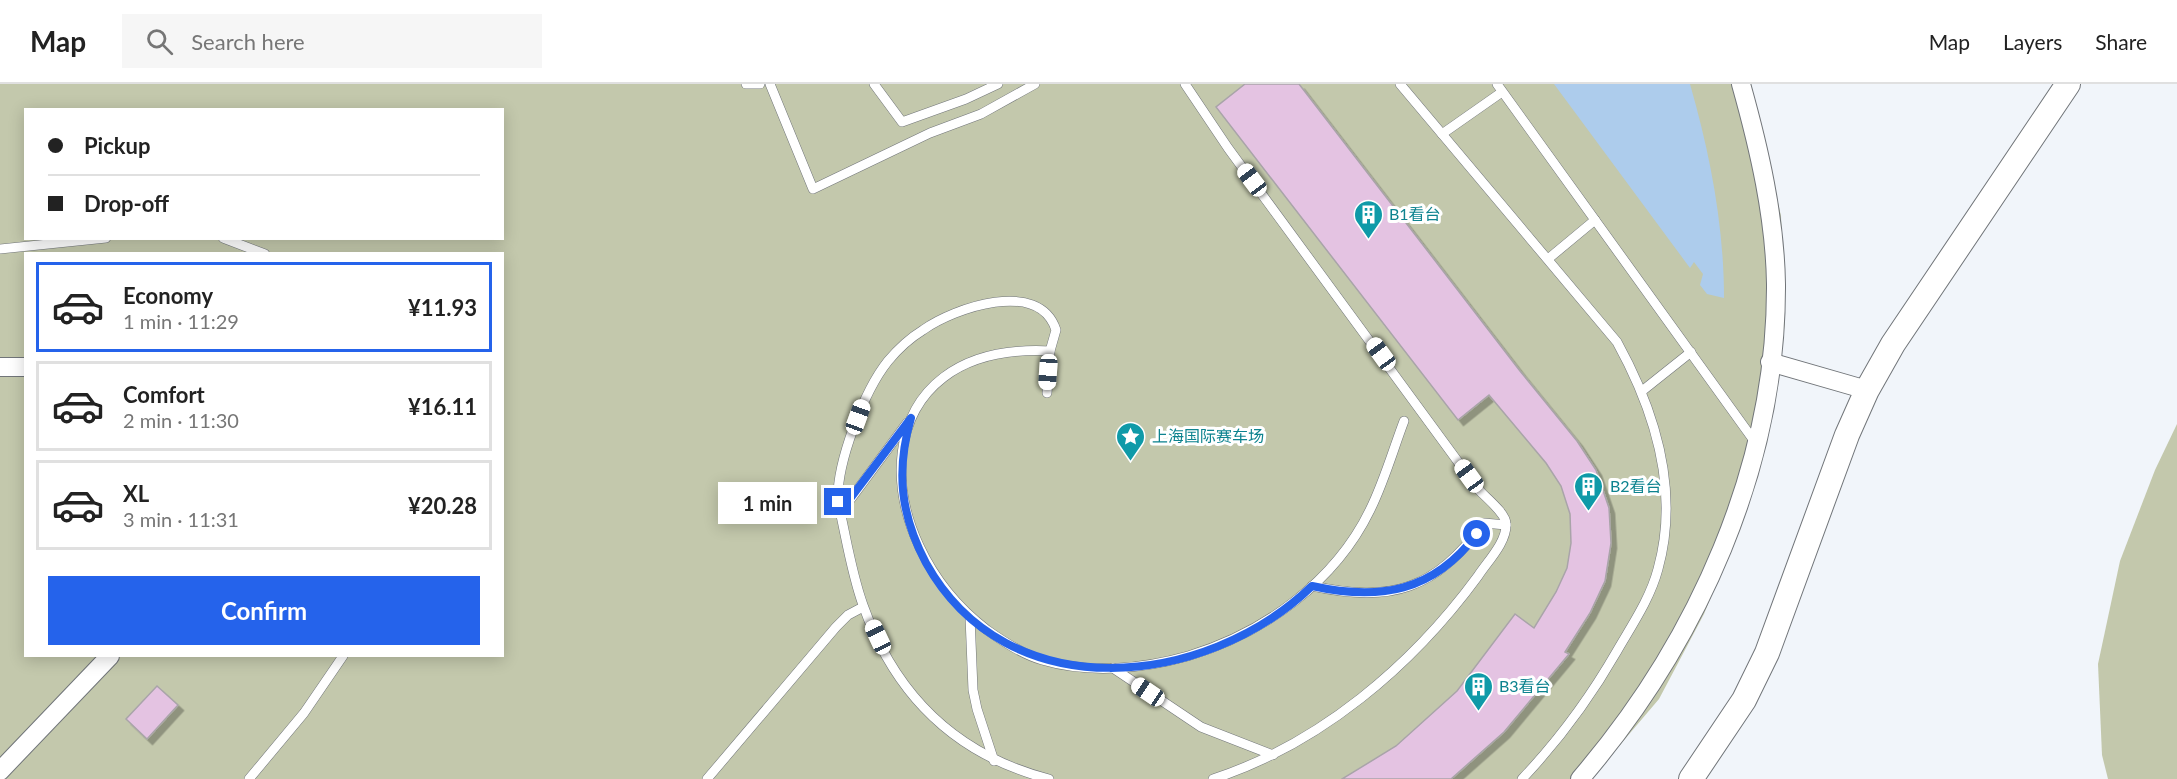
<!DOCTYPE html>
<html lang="en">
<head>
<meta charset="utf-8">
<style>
  body { margin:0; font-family:Lato,"Noto Sans SC",sans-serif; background:#f6f6f6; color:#222; height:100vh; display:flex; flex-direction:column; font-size:22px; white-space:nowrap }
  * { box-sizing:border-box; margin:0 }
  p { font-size:20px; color:#767676 }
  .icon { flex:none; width:33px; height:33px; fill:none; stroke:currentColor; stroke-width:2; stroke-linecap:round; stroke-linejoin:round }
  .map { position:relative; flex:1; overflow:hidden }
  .drawer { position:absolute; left:24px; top:168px; width:480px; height:405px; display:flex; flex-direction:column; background:#fff; border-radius:0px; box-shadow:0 3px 15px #0003 }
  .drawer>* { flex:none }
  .banner { position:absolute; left:24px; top:24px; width:480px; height:132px; border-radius:0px; box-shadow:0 3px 15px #0003; display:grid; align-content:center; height:132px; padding:0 24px; background:#fff }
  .end { position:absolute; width:27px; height:27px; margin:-14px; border:8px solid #2563eb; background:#fff; box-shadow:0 0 0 3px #fff }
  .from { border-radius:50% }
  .bubble { position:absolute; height:42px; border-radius:0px; background:#fff; box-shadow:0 3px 15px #0003; font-size:20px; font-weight:700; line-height:42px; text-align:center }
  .car { position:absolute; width:18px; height:36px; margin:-18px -9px; border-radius:8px; box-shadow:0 0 4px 2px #0007; background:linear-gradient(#fff 24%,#345 0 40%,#fff 0 76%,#345 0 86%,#fff 0) }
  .banner b { display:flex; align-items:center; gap:21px; height:57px; font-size:22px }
  .banner b+b { border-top:2px solid #e0e0e0 }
  .banner i { width:15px; height:15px; background:#222 }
  ul { padding:10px 0 0; list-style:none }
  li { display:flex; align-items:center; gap:18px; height:90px; margin:0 12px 9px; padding:0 12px; border:3px solid #e0e0e0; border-radius:0px }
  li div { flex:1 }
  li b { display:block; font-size:22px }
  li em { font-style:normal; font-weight:700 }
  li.on { border-color:#2563eb }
  li>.icon { width:54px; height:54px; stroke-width:1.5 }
  .action { display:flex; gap:12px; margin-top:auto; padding:12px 24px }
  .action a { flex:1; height:69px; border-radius:0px; background:#2563eb; color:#fff; font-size:24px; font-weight:700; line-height:69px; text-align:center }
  header { display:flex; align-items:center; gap:36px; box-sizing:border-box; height:84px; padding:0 30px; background:#fff; border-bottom:2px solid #e0e0e0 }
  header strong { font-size:28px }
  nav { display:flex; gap:33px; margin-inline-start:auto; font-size:21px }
  .search { width:420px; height:54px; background:#f6f6f6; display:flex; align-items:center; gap:15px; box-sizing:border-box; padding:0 21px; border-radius:0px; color:#767676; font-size:22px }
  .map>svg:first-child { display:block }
  .green { fill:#c3c8ac; fill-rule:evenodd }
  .water { fill:#adccec }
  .building { fill:#e4c3e2; stroke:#a9a4a9; stroke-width:1.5; filter:url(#shadow) }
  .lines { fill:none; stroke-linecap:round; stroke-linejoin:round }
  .lane-casing { stroke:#717579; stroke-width:10 }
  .street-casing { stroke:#717579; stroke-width:20 }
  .secondary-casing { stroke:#717579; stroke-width:26 }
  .lane { stroke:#fff; stroke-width:9 }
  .street { stroke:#fff; stroke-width:18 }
  .secondary { stroke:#fff; stroke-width:24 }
  .route { stroke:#2563eb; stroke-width:8 }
  .labels { text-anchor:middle; stroke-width:6; stroke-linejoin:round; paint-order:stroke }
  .culture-label { font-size:16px; fill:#0d838f; stroke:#fff; text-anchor:start }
</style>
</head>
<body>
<header>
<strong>Map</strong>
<div class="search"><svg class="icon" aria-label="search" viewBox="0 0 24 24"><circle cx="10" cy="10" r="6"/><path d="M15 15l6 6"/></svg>Search here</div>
<nav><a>Map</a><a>Layers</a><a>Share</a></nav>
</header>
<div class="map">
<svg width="2177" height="695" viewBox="0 0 2177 695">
  <defs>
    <filter id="shadow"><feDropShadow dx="5.5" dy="5.5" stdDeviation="0" flood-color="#0004"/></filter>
  </defs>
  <rect width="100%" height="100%" fill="#f1f5fa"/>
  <g class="green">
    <path d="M0,0H1751L1781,132L1785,238L1774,324L1744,431L1704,530L1659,615L1591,695H0ZM26,26H502V154H26ZM26,170H502V572H26Z"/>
    <polygon points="2177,340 2177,695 2108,695 2102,671 2098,580 2120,477 2155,386"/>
  </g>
  <path class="water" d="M1554,0H1690C1710,70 1724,141 1724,214L1707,210L1700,201L1703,190L1694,178L1690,184Z"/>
  <g class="building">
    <polygon points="1245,0 1299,0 1520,287 1577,357 1596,386 1609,424 1611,459 1605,497 1590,529 1565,568 1569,570 1504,648 1451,695 1342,695 1396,662 1457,607 1515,530 1534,544 1556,508 1567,484 1571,459 1570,430 1561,402 1546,379 1489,311 1458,336 1216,23"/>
    <polygon points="157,602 178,621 147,655 126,635"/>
  </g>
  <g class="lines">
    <defs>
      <g id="lane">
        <polyline points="746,0 760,0"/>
        <polyline points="770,0 813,105 930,49 981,30 1035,0"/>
        <polyline points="874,0 902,38 966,15 998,0"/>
        <path d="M1185,0L1228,64L1478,405C1486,414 1506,429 1506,440C1507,458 1487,478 1478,492C1412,582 1320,660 1213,695"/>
        <path d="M1400,0L1617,258C1655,327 1680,406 1658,485C1650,515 1632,541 1617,567C1590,614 1559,656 1522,695"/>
        <polyline points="1497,0 1755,358"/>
        <polyline points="1442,50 1502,8"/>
        <polyline points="223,154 265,170"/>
        <polyline points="0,165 106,154"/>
        <polyline points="1548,175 1595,136"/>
        <path d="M1050,267C861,257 866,454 987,546C1004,558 1022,570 1042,576C1089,590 1142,585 1188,572C1264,549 1335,498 1370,426C1384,398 1393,366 1404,337"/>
        <polyline points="1642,307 1691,268"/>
        <path d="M1047,309L1050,267L1056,246C1039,194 954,224 923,246C910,254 898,265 888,277C864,307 836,380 838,418C846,452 851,488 863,521C895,611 956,671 1049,695"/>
        <polyline points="841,428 907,339"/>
        <path d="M1312,502C1392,519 1435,506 1484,439L1506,441"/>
        <polyline points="970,533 973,606 977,625 994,677"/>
        <polyline points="1113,584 1201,643 1273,671"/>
        <polyline points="249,695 304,629 343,572"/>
        <polyline points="707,695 836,543 848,531 863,523"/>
      </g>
      <g id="street">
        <polyline points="1770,278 1867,306"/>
        <polyline points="0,283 26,283"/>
        <polyline points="0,687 110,572"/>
        <path d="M1580,695C1697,559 1777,382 1776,200C1775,133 1759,64 1741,0"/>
      </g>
      <polyline id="secondary" points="1691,695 1744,616 1767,569 1847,351 1867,306 1893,260 2068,0"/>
    </defs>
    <use href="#lane" class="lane-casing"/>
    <use href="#street" class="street-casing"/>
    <use href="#secondary" class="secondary-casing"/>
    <use href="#lane" class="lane"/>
    <use href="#street" class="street"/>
    <use href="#secondary" class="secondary"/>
  </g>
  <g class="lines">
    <path class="route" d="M838,418L840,428L911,334C896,386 900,430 926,479C1007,625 1205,605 1312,502C1380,517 1433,508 1477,450"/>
  </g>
  <defs>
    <symbol id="building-pin" viewBox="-11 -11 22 30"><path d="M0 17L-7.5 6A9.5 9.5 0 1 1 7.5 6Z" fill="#0f9aa8" stroke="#fff"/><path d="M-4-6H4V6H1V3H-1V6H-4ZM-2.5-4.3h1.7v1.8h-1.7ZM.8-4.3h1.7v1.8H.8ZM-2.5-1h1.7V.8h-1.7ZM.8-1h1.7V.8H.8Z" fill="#fff"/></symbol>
    <symbol id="sight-pin" viewBox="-11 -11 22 30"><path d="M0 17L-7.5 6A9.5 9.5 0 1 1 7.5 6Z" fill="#0f9aa8" stroke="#fff"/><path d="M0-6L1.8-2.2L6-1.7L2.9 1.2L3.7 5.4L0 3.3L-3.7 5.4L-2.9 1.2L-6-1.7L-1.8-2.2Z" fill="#fff"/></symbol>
  </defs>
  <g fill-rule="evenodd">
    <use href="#building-pin" x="1352" y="114" width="33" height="45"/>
    <use href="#sight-pin" x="1114" y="336" width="33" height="45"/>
    <use href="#building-pin" x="1572" y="386" width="33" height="45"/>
    <use href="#building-pin" x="1462" y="586" width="33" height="45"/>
  </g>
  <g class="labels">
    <g class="culture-label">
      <text x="1389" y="136">B1看台</text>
      <text x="1152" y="358">上海国际赛车场</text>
      <text x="1610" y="408">B2看台</text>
      <text x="1499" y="608">B3看台</text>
    </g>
  </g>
</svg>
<i class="end from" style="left:1477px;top:450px"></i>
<i class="end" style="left:838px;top:418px"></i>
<div class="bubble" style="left:718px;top:398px;width:99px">1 min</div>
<i class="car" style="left:1252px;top:96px;rotate:323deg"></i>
<i class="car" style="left:1381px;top:270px;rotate:324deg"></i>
<i class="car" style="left:1048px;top:288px;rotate:184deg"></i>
<i class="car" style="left:858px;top:333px;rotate:20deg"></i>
<i class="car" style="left:1469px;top:392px;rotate:324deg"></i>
<i class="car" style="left:878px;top:553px;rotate:335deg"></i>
<i class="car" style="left:1148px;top:608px;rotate:304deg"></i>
<div class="banner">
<b><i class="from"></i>Pickup</b>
<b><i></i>Drop-off</b>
</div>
<section class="drawer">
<ul>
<li class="on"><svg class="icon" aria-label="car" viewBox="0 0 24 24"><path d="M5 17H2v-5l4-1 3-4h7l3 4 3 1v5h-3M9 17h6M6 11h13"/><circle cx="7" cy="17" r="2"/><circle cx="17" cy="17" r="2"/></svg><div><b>Economy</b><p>1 min · 11:29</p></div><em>¥11.93</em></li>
<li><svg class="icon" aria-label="car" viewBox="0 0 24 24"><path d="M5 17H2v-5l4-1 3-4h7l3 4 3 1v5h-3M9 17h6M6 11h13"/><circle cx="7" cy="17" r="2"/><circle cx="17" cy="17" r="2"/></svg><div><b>Comfort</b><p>2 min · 11:30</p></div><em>¥16.11</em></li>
<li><svg class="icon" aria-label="car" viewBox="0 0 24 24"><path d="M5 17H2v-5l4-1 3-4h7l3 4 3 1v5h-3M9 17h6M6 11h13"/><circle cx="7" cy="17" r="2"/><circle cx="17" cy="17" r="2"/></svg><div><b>XL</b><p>3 min · 11:31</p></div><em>¥20.28</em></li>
</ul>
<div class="action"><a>Confirm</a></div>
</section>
</div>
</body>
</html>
